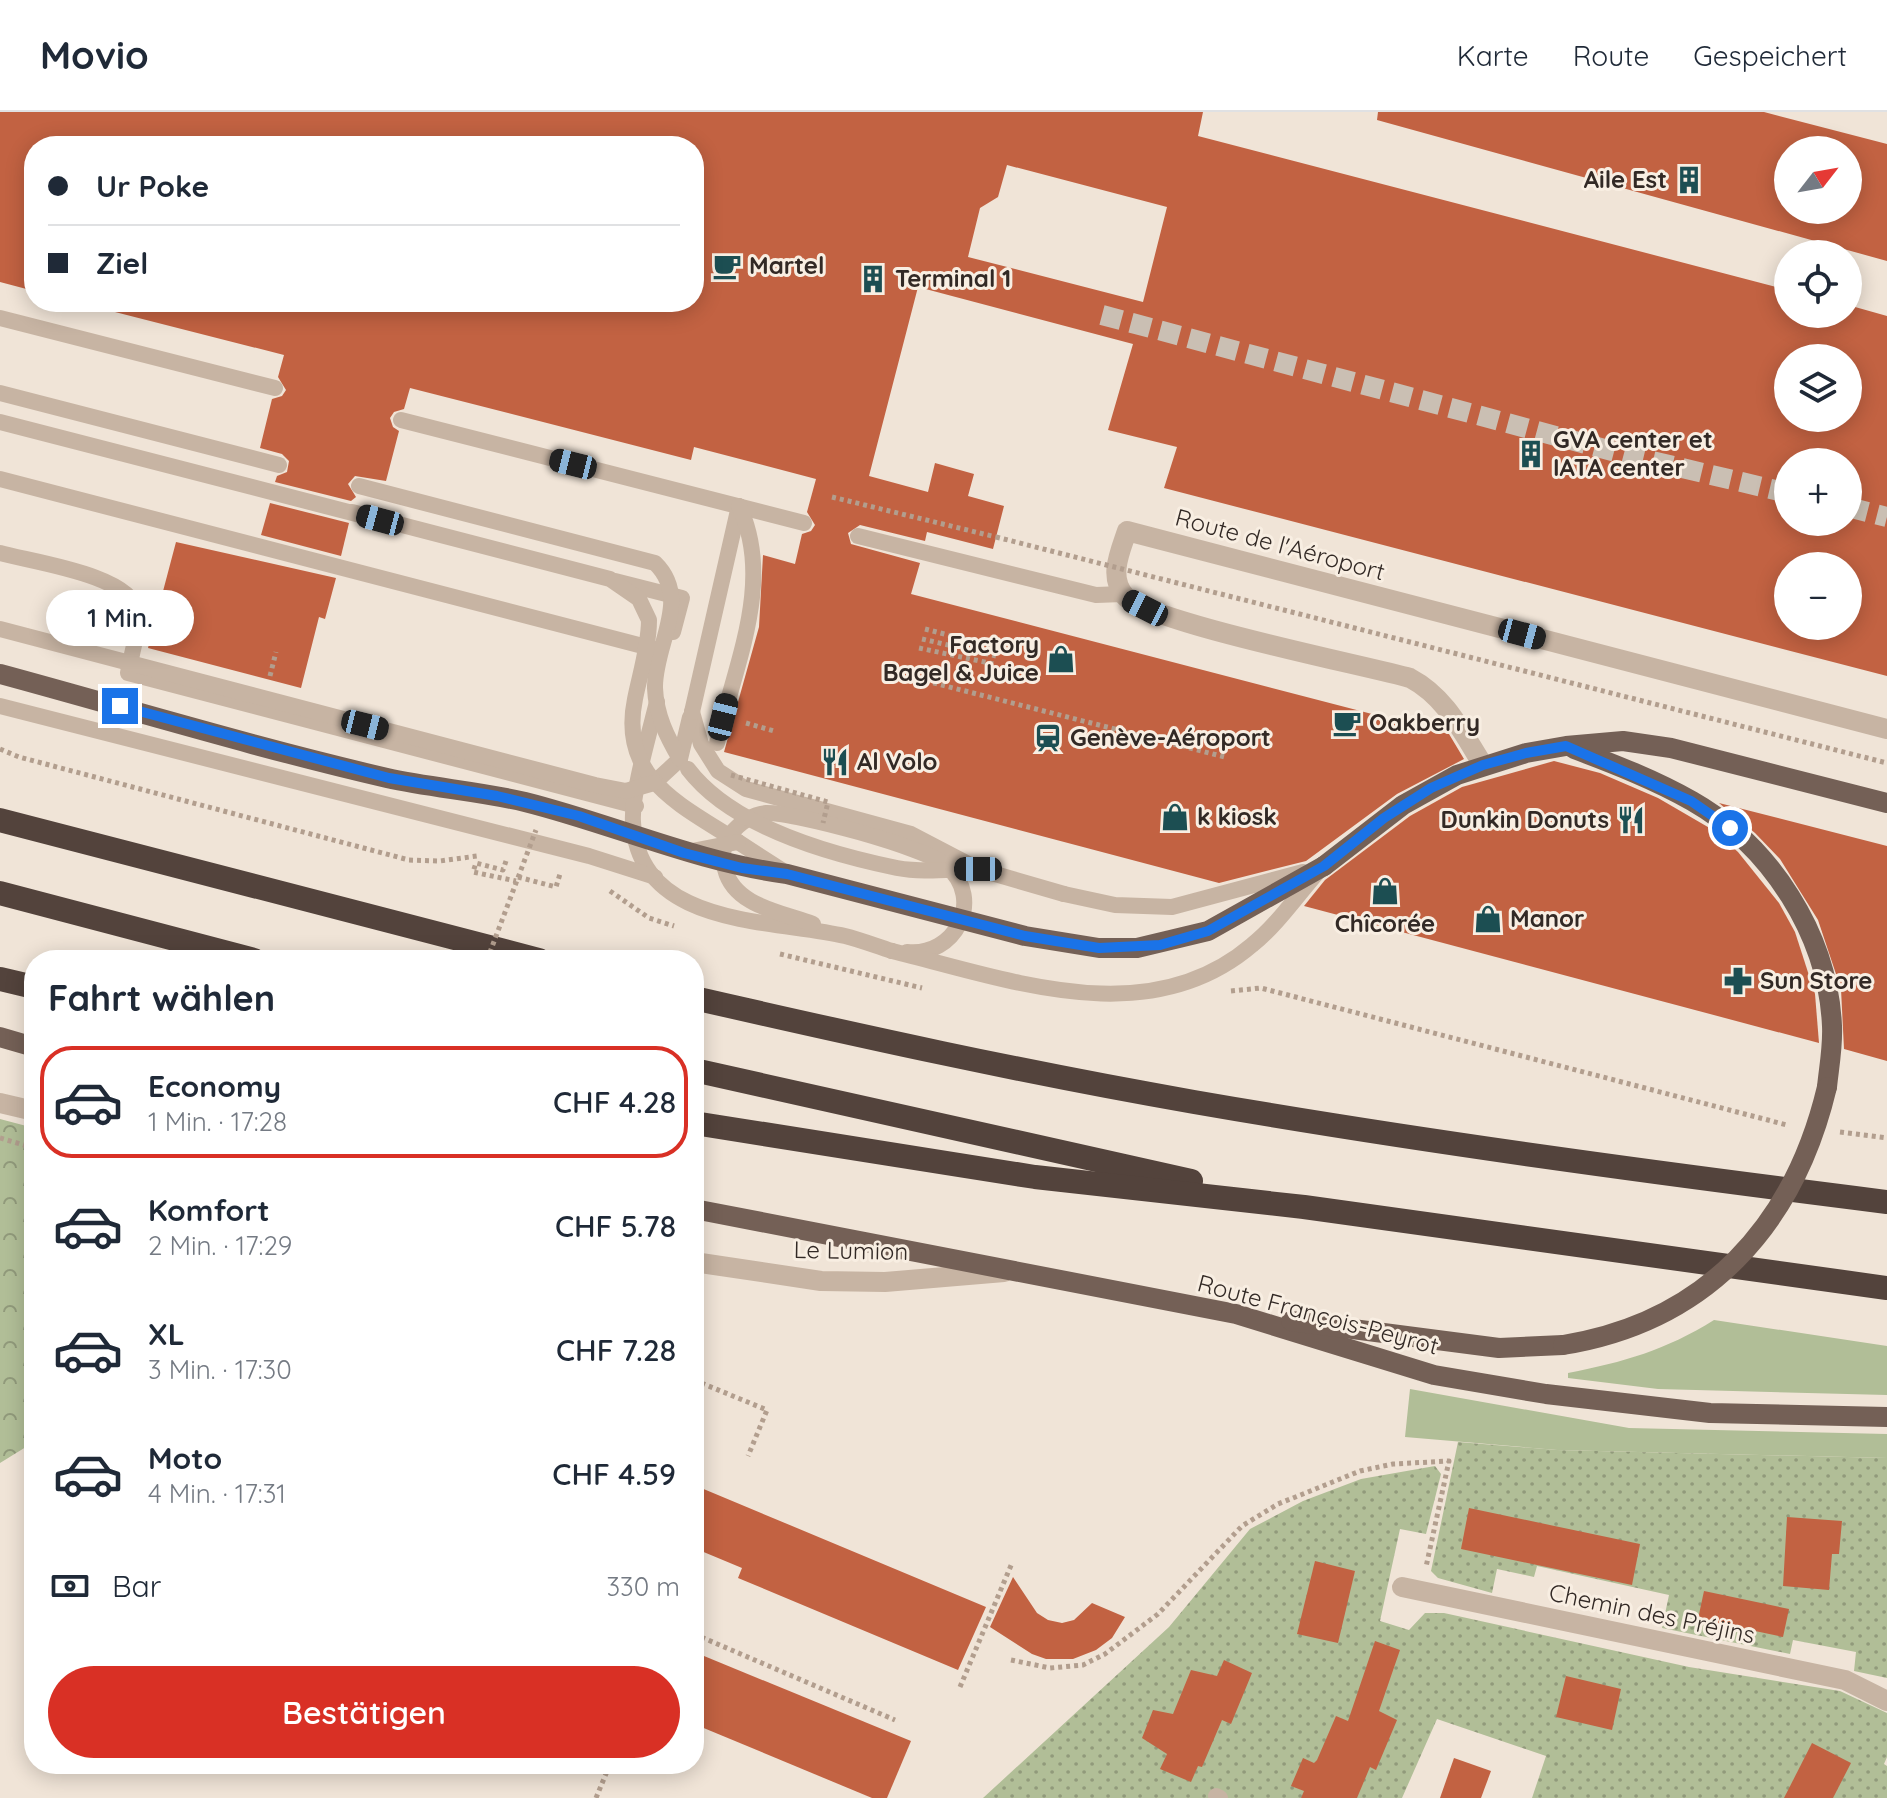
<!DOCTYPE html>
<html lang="de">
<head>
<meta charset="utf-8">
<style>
  body { margin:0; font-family:Quicksand,sans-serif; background:#f6f6f7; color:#1f2937; height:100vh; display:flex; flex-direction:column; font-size:30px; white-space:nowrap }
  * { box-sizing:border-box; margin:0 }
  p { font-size:26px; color:#747a83 }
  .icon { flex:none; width:44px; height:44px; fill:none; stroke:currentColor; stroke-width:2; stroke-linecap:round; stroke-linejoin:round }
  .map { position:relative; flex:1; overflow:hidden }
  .sheet { position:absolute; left:24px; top:838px; width:680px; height:824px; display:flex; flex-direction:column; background:#fff; border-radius:32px; box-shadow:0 4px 20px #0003 }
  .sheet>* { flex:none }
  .guide { position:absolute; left:24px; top:24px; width:680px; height:176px; border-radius:32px; box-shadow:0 4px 20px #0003; display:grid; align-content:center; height:176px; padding:0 24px; background:#fff }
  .needle { width:52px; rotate:59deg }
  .fabs { position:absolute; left:1774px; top:24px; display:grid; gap:16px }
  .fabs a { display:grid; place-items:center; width:88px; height:88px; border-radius:50%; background:#fff; box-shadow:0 4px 20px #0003; font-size:40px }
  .end { position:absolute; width:36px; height:36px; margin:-18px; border:10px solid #1a73e8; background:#fff; box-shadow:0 0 0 4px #fff }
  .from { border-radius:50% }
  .bubble { position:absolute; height:56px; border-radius:28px; background:#fff; box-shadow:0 4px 20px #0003; font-size:26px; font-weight:600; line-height:56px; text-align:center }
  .car { position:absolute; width:24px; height:48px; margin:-24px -12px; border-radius:10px; box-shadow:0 0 6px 2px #0007; background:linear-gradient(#222 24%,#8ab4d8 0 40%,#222 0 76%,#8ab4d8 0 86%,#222 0) }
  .guide b { display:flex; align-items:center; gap:28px; height:76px; font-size:30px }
  .guide b+b { border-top:2px solid #e0e1e3 }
  .guide i { width:20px; height:20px; background:#1f2937 }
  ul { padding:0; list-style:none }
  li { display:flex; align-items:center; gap:24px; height:112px; margin:0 16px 12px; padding:0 8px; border:4px solid transparent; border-radius:32px }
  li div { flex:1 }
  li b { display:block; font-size:30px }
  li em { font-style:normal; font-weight:600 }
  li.active { border-color:#d93025 }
  li>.icon { width:72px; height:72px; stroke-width:1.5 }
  h2 { padding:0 24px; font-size:36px; line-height:96px }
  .pay { display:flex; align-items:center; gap:20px; height:88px; padding:0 24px; font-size:30px }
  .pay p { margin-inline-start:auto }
  .button { display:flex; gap:16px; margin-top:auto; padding:16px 24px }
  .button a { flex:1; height:92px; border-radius:48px; background:#d93025; color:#fff; font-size:32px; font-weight:600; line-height:92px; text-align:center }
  header { display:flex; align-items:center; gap:48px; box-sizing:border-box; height:112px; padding:0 40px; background:#fff; border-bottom:2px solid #e0e1e3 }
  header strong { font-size:38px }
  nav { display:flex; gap:44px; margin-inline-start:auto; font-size:28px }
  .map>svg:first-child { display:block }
  .green { fill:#b1be97 }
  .forest { fill:url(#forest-crowns) }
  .garden { fill:url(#garden-dots) }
  .building { fill:#c26242; fill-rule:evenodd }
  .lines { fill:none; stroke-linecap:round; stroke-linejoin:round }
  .secondary-tunnel { stroke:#cabfb3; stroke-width:20; stroke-dasharray:20 10; stroke-linecap:butt }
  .path { stroke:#b29e8e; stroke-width:5; stroke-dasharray:4 4; stroke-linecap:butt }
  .lane { stroke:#c7b4a3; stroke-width:16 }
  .street { stroke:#c7b4a3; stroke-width:20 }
  .primary { stroke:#746056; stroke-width:20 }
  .highway { stroke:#53433c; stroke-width:24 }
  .path-bridge { stroke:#b29e8e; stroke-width:5; stroke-dasharray:4 4; stroke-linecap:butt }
  .lane-bridge { stroke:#c7b4a3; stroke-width:16 }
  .primary-bridge { stroke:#746056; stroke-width:20 }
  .route { stroke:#1a73e8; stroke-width:10 }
  .labels { text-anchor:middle; stroke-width:6; stroke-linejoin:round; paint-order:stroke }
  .poi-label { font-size:24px; font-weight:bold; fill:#322925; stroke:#f8eee2; text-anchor:start }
  .street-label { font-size:24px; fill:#322925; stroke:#f8eee2 }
</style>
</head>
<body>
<header>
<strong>Movio</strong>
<nav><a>Karte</a><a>Route</a><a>Gespeichert</a></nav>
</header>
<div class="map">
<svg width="1887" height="1686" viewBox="0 0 1887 1686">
  <defs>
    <pattern id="forest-crowns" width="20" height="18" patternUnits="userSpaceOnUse" patternTransform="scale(2)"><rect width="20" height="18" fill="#b1be97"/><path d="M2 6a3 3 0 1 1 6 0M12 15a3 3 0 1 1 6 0" fill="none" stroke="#919a7b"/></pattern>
    <pattern id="garden-dots" width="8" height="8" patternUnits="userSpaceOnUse" patternTransform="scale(2)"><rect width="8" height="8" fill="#b1be97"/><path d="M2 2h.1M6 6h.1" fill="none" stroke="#919a7b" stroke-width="1.8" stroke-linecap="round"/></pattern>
  </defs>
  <rect width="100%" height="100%" fill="#f0e4d7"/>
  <g class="green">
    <path d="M1714,1208L1887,1234V1283L1658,1277L1568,1266V1261C1624,1250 1666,1238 1714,1208Z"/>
    <polygon points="1410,1277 1629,1316 1887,1322 1887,1346 1557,1338 1405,1325"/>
  </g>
  <polygon class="forest" points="0,1007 34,1016 34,1330 0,1351"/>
  <g class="garden">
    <polygon points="1458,1330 1557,1338 1887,1346 1887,1566 1854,1559 1856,1540 1793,1528 1790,1542 1662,1516 1669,1483 1537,1454 1534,1465 1497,1457 1492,1481 1438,1466 1431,1459"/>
    <polygon points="1435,1354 1441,1362 1426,1422 1400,1417 1380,1509 1409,1518 1425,1501 1444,1501 1689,1555 1840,1579 1887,1601 1887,1645 1884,1652 1887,1654 1887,1686 1532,1686 1546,1644 1437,1607 1402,1686 983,1686 1169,1515 1250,1417 1303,1389 1361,1367"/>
  </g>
  <g class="building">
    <path d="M0,0H1203L1198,24L1788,178V202H1848V193L1887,204V564L1164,376L1177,335L1108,318L1133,232L918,175L869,364L928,380L935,351L974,362L968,384L1004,394L993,437L927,420L925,429L860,413L848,421L851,432L920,451L911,482L1449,622L1464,647L1397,682L1306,749L1219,771L724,640L759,515L763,443L795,452L802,422L811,419L815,413L807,400L816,367L694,335L691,348L410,276L404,297L394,300L390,306L393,315L399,319L386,369L355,364L348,372L356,385L351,389L275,370L277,364L287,360L289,349L282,342L260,336L272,287L282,284L286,278L278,265L284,243L115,200L116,190H694V34H34V179L0,170ZM1007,53L1167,95L1143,190L968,145L980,96L998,85ZM1788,246H1848V306H1788ZM1788,350H1848V410H1788ZM1788,454H1848V514H1788Z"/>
    <path d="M1378,0H1764L1887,32V149L1377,8ZM1788,38H1848V98H1788Z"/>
    <polygon points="270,391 349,411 341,444 261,423"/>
    <polygon points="176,430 336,466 325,507 319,505 301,576 148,536"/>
    <polygon points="1554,649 1600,661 1658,686 1713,718 1738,740 1779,791 1795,820 1815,882 1819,931 1304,794 1325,768 1410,704 1462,675"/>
    <polygon points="1719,691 1887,734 1887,949 1844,937 1841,877 1818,808 1780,747 1755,721"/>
    <polygon points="694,1373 986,1495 958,1558 738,1466 742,1456 694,1436"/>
    <polygon points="1469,1396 1640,1432 1632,1473 1461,1437"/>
    <polygon points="1787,1405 1842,1409 1839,1442 1832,1442 1829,1478 1783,1474"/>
    <polygon points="1315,1449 1355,1459 1338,1531 1297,1522"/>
    <polygon points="1013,1465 1037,1501 1048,1508 1062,1511 1074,1508 1092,1491 1125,1505 1112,1526 1096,1538 1073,1547 1046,1547 1032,1542 990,1515"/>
    <polygon points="1704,1479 1789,1497 1783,1525 1698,1507"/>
    <polygon points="1375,1529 1400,1538 1379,1599 1397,1608 1376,1658 1370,1655 1357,1686 1301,1686 1304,1679 1291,1674 1303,1646 1314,1651 1317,1648 1336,1604 1348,1609"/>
    <polygon points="704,1544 911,1629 887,1686 872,1686 694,1612 694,1568"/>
    <polygon points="1224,1548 1252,1561 1231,1612 1222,1608 1202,1655 1198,1654 1191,1670 1160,1657 1167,1642 1142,1626 1153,1598 1173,1602 1191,1558 1217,1564"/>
    <polygon points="1566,1564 1621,1577 1612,1618 1556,1605"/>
    <polygon points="1812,1631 1851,1651 1833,1686 1784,1686"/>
    <polygon points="1454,1646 1491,1659 1481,1686 1440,1686"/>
  </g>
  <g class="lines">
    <g class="secondary-tunnel">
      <polyline points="1102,203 1631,344 1788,381"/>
      <polyline points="1848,395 1887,405"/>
    </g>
    <g class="path">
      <polyline points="832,385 996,425"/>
      <polyline points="925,517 998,536"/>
      <polyline points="922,527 996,544"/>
      <polyline points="919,536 994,552"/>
      <polyline points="910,565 1225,645"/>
      <polyline points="746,611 774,619"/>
      <polyline points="0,637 19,645 409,748 440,749 477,744"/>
      <polyline points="506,749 503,758 476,751 473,760 516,769"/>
      <polyline points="518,765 556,775 560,762"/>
      <polyline points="610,779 649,806 674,814"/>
      <polyline points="780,842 922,876"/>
      <polyline points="1231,879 1261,876 1787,1013"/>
      <polyline points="1840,1020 1887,1026"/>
      <polyline points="0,1026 34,1036"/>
      <polyline points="694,1268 767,1298 748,1344"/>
      <polyline points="694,1522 895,1608"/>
      <polyline points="1011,1548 1050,1556 1083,1553 1105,1542 1158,1502 1242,1414 1278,1392 1360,1359 1393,1352 1449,1349 1426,1455"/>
      <polyline points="960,1575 1012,1451"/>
      <polyline points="596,1686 610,1652"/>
    </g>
    <g class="lane">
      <polyline points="0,206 275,276"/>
      <polyline points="0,281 279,353"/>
      <polyline points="401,308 804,411"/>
      <polyline points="0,310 364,404"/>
      <polyline points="0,367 658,538"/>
      <polyline points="858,424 1096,483 1123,482"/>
      <path d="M0,441C32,450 131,463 137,499C140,518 131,542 128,561L636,694"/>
      <polyline points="615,469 682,486 673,520"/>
      <path d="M657,590C650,619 631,683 633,710C639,816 772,807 845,824C861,828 876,834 892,839"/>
      <polyline points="0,594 589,744 655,765"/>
      <polyline points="692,600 701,632 718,659 746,677 911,722 978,757 1064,782"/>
      <polyline points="654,671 680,647 690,605"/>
      <polyline points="732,726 783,759"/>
      <path d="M813,812C781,800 734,794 725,757C721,743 723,734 731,722C739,711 753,702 766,701C795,700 927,736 947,754C985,788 955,845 907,840"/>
      <polyline points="1216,1684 1220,1686"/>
    </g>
    <g class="street">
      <path d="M1483,653C1462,620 1446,585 1410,566C1363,553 1148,510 1125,484C1108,465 1120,440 1127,419L1887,617"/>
      <polyline points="0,991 34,999"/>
      <polyline points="694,1150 821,1169 885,1170 1004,1160"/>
      <polyline points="1402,1475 1845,1568 1887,1589"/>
    </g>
    <g class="primary">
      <path d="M1574,637C1614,652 1655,668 1692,689C1771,734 1828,823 1832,914C1833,935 1829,955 1827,975"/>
      <polyline points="1324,754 1403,693 1457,663 1526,641 1566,634 1623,629 1671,636 1887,691"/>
      <polyline points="0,925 34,935"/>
      <polyline points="694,1097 1236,1202 1434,1263 1546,1282 1710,1301 1887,1305"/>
      <polyline points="1291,1209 1499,1236 1563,1233"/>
    </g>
    <g class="highway">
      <polyline points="0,708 539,848"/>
      <polyline points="0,781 254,848"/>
      <polyline points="0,867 34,875"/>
      <path d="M694,886C860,924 1027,961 1194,990C1424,1030 1656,1061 1887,1090"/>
      <polyline points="694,958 1191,1069"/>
      <polyline points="694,1011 1035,1065 1304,1095 1887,1176"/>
    </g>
    <g class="path-bridge">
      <polyline points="996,425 1887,651"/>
      <polyline points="270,564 276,540"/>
      <polyline points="731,663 828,690 823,711"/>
      <polyline points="487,848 536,718"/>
    </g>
    <g class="lane-bridge">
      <path d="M359,374L655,451C692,487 654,533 655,576C656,603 667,625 680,647"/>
      <path d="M352,400L610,467L639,487L649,508C649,534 640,562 635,587C619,664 677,691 732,726"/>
      <polyline points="0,517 595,673 626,679 654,671"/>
      <polyline points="692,600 739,394"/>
      <path d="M717,631C734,554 775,470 739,394"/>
      <path d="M688,657C732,715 829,742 897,756C923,761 952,757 978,757"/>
      <polyline points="692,739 738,730"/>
      <polyline points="1064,782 1115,793 1172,795 1303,760"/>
      <path d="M892,839C1008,867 1148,922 1252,833C1277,813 1296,785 1317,761"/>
    </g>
    <g class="primary-bridge">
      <path d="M0,562C129,597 257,636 387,666C432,676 479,679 525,690C613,712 696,750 787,762L1025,824L1099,836H1137L1208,819L1324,754"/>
      <path d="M1563,1233C1706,1210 1794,1114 1827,975"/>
    </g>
  </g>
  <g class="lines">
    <polyline class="route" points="120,594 389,666 497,684 579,704 684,741 742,756 787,762 1025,824 1099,836 1160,833 1208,819 1324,754 1384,706 1431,676 1483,653 1526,641 1566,634 1691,689 1730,716"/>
  </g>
  <defs>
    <symbol id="building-bare" viewBox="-9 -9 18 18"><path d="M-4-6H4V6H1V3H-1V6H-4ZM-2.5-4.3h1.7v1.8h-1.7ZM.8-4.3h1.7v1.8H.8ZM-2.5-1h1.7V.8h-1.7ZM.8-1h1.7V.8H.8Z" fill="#1c4e52" stroke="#f8eee2" stroke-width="2.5" paint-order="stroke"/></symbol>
    <symbol id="cafe-bare" viewBox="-9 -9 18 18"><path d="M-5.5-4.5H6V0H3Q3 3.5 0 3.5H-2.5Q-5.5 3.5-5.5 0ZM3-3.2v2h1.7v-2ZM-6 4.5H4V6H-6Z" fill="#1c4e52" stroke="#f8eee2" stroke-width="2.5" paint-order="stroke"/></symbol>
    <symbol id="shop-bare" viewBox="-9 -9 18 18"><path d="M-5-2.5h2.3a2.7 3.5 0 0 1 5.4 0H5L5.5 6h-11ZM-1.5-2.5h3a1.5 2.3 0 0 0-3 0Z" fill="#1c4e52" stroke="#f8eee2" stroke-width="2.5" paint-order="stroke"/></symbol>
    <symbol id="station-bare" viewBox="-9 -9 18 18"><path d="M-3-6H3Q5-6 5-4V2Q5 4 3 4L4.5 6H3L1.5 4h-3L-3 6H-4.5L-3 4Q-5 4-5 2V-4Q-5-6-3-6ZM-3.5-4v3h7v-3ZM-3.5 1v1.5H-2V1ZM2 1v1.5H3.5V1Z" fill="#1c4e52" stroke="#f8eee2" stroke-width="2.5" paint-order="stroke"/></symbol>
    <symbol id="restaurant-bare" viewBox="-9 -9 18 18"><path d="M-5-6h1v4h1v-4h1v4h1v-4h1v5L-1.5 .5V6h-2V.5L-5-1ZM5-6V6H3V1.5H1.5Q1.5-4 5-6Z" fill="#1c4e52" stroke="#f8eee2" stroke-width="2.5" paint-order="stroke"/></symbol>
    <symbol id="pharmacy-bare" viewBox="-9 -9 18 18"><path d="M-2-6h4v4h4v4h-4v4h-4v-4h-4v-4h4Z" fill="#1c4e52" stroke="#f8eee2" stroke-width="2.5" paint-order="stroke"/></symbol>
  </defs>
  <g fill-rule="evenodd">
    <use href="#building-bare" x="1669" y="48" width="40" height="40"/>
    <use href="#cafe-bare" x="707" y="134" width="40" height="40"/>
    <use href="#building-bare" x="853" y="147" width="40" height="40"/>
    <use href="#building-bare" x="1511" y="322" width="40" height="40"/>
    <use href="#shop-bare" x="1041" y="527" width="40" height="40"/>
    <use href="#cafe-bare" x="1327" y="591" width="40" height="40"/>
    <use href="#station-bare" x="1028" y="606" width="40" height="40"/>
    <use href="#restaurant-bare" x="815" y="630" width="40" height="40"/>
    <use href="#shop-bare" x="1155" y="685" width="40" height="40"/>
    <use href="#restaurant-bare" x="1611" y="688" width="40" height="40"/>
    <use href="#shop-bare" x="1365" y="759" width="40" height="40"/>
    <use href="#shop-bare" x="1468" y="787" width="40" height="40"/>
    <use href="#pharmacy-bare" x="1718" y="849" width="40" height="40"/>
  </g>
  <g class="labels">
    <g class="poi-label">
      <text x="1667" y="76" text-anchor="end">Aile Est</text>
      <text x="749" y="162">Martel</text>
      <text x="895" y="175">Terminal 1</text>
      <text x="1553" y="336">GVA center et<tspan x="1553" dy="28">IATA center</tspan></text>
      <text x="1039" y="541" text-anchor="end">Factory<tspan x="1039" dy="28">Bagel &amp; Juice</tspan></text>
      <text x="1369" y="619">Oakberry</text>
      <text x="1070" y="634">Genève-Aéroport</text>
      <text x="857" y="658">Al Volo</text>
      <text x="1197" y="713">k kiosk</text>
      <text x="1609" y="716" text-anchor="end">Dunkin Donuts</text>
      <text x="1510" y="815">Manor</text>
      <text x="1385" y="820" text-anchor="middle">Chîcorée</text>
      <text x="1760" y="877">Sun Store</text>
    </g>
    <g class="street-label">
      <text transform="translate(1280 433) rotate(15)" y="8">Route de l'Aéroport</text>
      <text transform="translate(851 1139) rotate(1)" y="8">Le Lumion</text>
      <text transform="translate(1318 1203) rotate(15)" y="8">Route François-Peyrot</text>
      <text transform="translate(1652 1502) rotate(12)" y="8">Chemin des Préjins</text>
    </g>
  </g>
</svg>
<div class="fabs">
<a><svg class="needle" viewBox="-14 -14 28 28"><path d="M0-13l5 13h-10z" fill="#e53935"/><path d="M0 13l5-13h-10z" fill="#747a83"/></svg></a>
<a><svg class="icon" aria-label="locate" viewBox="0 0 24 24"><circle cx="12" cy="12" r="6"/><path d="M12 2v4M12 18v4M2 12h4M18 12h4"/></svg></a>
<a><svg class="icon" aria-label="layers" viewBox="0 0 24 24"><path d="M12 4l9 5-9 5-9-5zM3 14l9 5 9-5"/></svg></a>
<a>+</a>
<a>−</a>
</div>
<i class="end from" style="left:1730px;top:716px"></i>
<i class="end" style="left:120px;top:594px"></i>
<div class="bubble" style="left:46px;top:478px;width:148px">1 Min.</div>
<i class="car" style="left:573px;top:352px;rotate:284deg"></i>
<i class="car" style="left:380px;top:408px;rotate:285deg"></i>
<i class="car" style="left:1145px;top:496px;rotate:297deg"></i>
<i class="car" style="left:1522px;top:522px;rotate:105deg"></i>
<i class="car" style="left:723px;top:605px;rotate:14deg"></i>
<i class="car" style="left:365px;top:613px;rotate:104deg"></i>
<i class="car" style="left:978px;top:757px;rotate:270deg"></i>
<div class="guide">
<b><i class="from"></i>Ur Poke</b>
<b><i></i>Ziel</b>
</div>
<section class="sheet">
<h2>Fahrt wählen</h2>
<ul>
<li class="active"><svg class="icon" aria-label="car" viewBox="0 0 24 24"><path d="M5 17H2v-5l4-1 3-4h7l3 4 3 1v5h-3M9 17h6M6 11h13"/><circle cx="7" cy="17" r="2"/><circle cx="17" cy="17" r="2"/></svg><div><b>Economy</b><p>1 Min. · 17:28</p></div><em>CHF 4.28</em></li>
<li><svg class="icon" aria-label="car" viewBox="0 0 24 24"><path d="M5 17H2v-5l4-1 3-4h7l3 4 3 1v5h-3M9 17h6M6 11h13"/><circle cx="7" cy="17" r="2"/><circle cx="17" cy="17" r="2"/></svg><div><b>Komfort</b><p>2 Min. · 17:29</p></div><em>CHF 5.78</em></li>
<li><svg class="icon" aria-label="car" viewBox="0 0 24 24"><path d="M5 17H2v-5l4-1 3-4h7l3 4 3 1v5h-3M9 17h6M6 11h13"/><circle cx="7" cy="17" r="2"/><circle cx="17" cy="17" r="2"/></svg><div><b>XL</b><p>3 Min. · 17:30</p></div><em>CHF 7.28</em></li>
<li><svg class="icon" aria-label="car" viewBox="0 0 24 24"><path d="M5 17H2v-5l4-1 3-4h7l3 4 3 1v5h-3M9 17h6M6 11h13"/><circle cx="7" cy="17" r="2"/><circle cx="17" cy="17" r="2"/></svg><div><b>Moto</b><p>4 Min. · 17:31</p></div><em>CHF 4.59</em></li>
</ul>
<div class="pay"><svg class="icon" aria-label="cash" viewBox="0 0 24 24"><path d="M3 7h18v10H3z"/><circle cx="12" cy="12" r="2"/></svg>Bar<p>330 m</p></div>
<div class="button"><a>Bestätigen</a></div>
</section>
</div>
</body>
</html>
